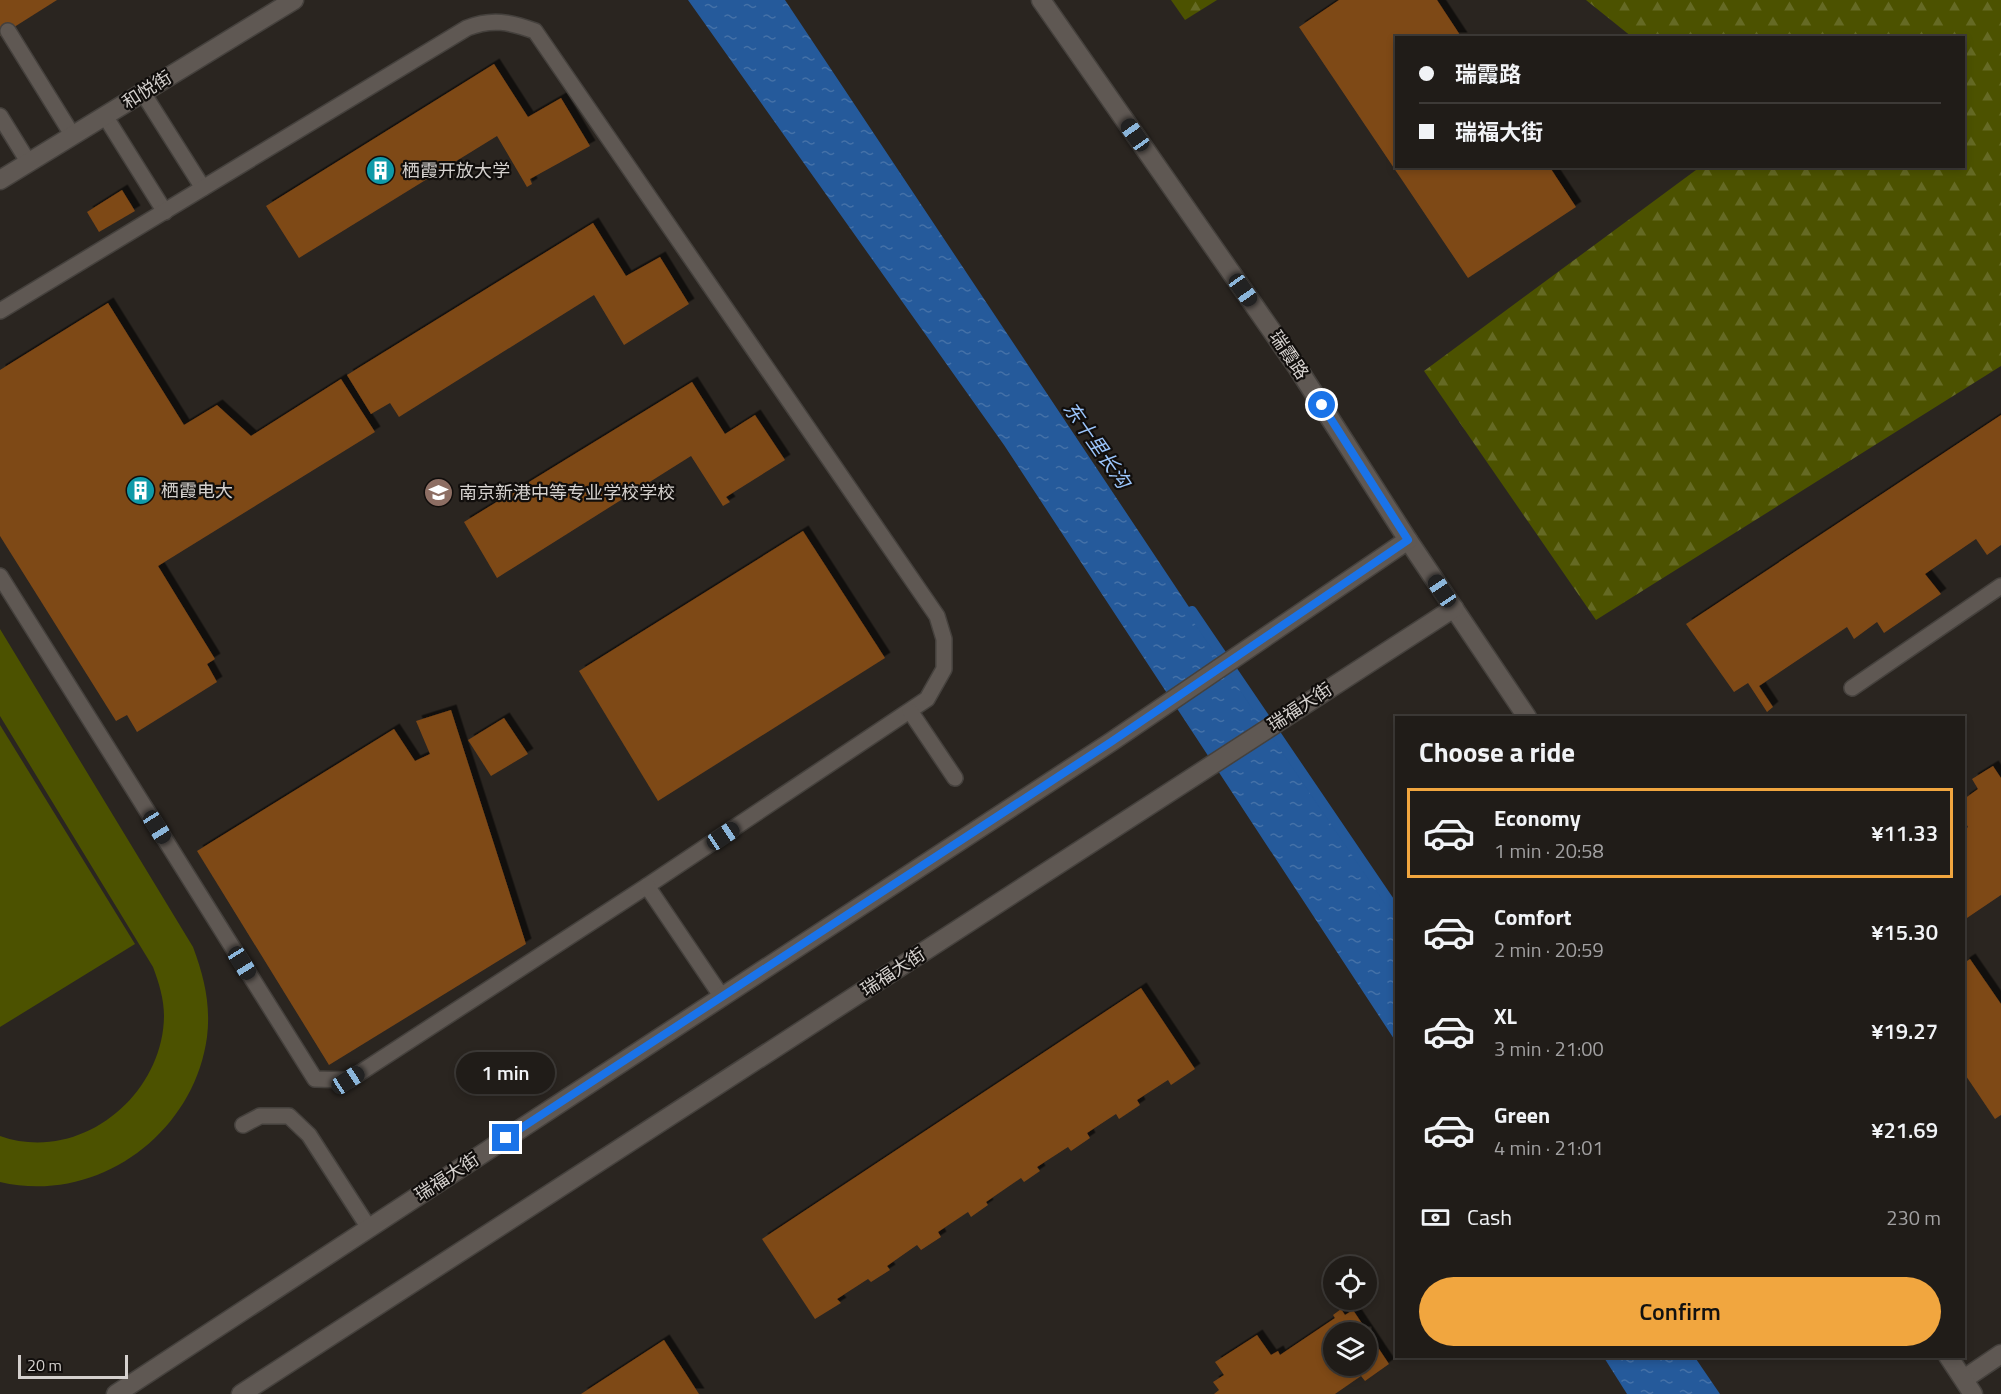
<!DOCTYPE html>
<html lang="en">
<head>
<meta charset="utf-8">
<style>
  body { margin:0; font-family:"Titillium Web","Noto Sans SC",sans-serif; background:#282521; color:#f1f3f6; height:100vh; display:flex; flex-direction:column; font-size:22px; white-space:nowrap }
  * { box-sizing:border-box; margin:0 }
  p { font-size:20px; color:#a2a1a2 }
  .icon { flex:none; width:33px; height:33px; fill:none; stroke:currentColor; stroke-width:2; stroke-linecap:round; stroke-linejoin:round }
  .map { position:relative; flex:1; overflow:hidden }
  .side { position:absolute; left:1395px; top:716px; width:570px; height:642px; display:flex; flex-direction:column; background:#201c18; border-radius:0px; box-shadow:0 3px 9px #0003,0 0 0 2px #3d3a37 }
  .side>* { flex:none }
  .guide { position:absolute; left:1395px; top:36px; width:570px; height:132px; border-radius:0px; box-shadow:0 3px 9px #0003,0 0 0 2px #3d3a37; display:grid; align-content:center; height:132px; padding:0 24px; background:#201c18 }
  .buttons { position:absolute; left:1323px; top:1256px; display:grid; gap:12px }
  .buttons a { display:grid; place-items:center; width:54px; height:54px; border-radius:50%; background:#201c18; box-shadow:0 3px 9px #0003,0 0 0 2px #3d3a37; font-size:30px }
  .scale { position:absolute; left:18px; bottom:15px; width:110px; box-sizing:border-box; padding-left:6px; border:3px solid #d5d1ce; border-top:0; font-size:16px; line-height:21px; white-space:nowrap; color:#d5d1ce; -webkit-text-stroke:4px #110e0c; paint-order:stroke }
  .end { position:absolute; width:27px; height:27px; margin:-14px; border:8px solid #1a73e8; background:#fff; box-shadow:0 0 0 3px #fff }
  .from { border-radius:50% }
  .bubble { position:absolute; height:42px; border-radius:21px; background:#201c18; box-shadow:0 3px 9px #0003,0 0 0 2px #3d3a37; font-size:20px; font-weight:600; line-height:42px; text-align:center }
  .car { position:absolute; width:18px; height:36px; margin:-18px -9px; border-radius:8px; box-shadow:0 0 4px 2px #0007; background:linear-gradient(#222 24%,#8ab4d8 0 40%,#222 0 76%,#8ab4d8 0 86%,#222 0) }
  .guide b { display:flex; align-items:center; gap:21px; height:57px; font-size:22px }
  .guide b+b { border-top:2px solid #3d3a37 }
  .guide i { width:15px; height:15px; background:#f1f3f6 }
  ul { padding:0; list-style:none }
  li { display:flex; align-items:center; gap:18px; height:90px; margin:0 12px 9px; padding:0 12px; border:3px solid transparent; border-radius:0px }
  li div { flex:1 }
  li b { display:block; font-size:22px }
  li em { font-style:normal; font-weight:600 }
  li.current { border-color:#f1a63f }
  li>.icon { width:54px; height:54px; stroke-width:1.5 }
  h2 { padding:0 24px; font-size:27px; line-height:72px }
  .pay { display:flex; align-items:center; gap:15px; height:66px; padding:0 24px; font-size:22px }
  .pay p { margin-inline-start:auto }
  .cta { display:flex; gap:12px; margin-top:auto; padding:12px 24px }
  .cta a { flex:1; height:69px; border-radius:36px; background:#f1a63f; color:#111; font-size:24px; font-weight:600; line-height:69px; text-align:center }
  .map>svg:first-child { display:block }
  .forest { fill:url(#forest-firs) }
  .pitch { fill:#4c5200 }
  .water { fill:url(#water-ripples) }
  .lines { fill:none; stroke-linecap:round; stroke-linejoin:round }
  .stream { stroke:#255a9b; stroke-width:10 }
  .building { fill:#7e4817; fill-rule:evenodd; filter:url(#shadow) }
  .service-casing { stroke:#45413d; stroke-width:18 }
  .minor-casing { stroke:#45413d; stroke-width:21 }
  .tertiary-casing { stroke:#45413d; stroke-width:21 }
  .service { stroke:#5f5853; stroke-width:15 }
  .minor { stroke:#5f5853; stroke-width:18 }
  .tertiary { stroke:#5f5853; stroke-width:18 }
  .route { stroke:#1a73e8; stroke-width:8 }
  .labels { text-anchor:middle; stroke-width:4.5; stroke-linejoin:round; paint-order:stroke }
  .street-label { font-size:18px; fill:#d5d1ce; stroke:#110e0c }
  .poi-label { font-size:18px; fill:#d5d1ce; stroke:#110e0c; text-anchor:start }
  .water-label { font-size:20px; font-style:italic; fill:#9bc5fb; stroke:#110e0c }
</style>
</head>
<body>
<div class="map">
<svg width="2001" height="1394" viewBox="0 0 2001 1394">
  <defs>
    <pattern id="forest-firs" width="22" height="20" patternUnits="userSpaceOnUse" patternTransform="scale(1.5)"><rect width="22" height="20" fill="#4c5200"/><path d="M5 1l3.5 6h-7zM16 11l3.5 6h-7z" fill="#656a24"/></pattern>
    <pattern id="water-ripples" width="26" height="14" patternUnits="userSpaceOnUse" patternTransform="scale(1.5)"><rect width="26" height="14" fill="#255a9b"/><path d="M2 4q2-2 4 0t4 0M15 11q2-2 4 0t4 0" fill="none" stroke="#4471a8"/></pattern>
    <filter id="shadow"><feDropShadow dx="5.5" dy="-5.5" stdDeviation="0" flood-color="#0009"/></filter>
  </defs>
  <rect width="100%" height="100%" fill="#2a2520"/>
  <g class="forest">
    <polygon points="1171,0 1217,0 1185,20"/>
    <polygon points="1586,0 2001,0 2001,366 1596,620 1424,371 1700,167 1964,166 1964,38 1632,37"/>
  </g>
  <g class="pitch">
    <path d="M0,629L193,947C204,976 211,1005 207,1037C194,1134 97,1205 0,1182V1136C79,1164 163,1097 164,1016C164,999 159,983 153,967L0,716Z"/>
    <polygon points="0,725 135,944 0,1027"/>
  </g>
  <g class="water">
    <polygon points="688,0 785,0 1396,918 1396,1042 1004,445"/>
    <polygon points="1603,1356 1694,1356 1720,1394 1627,1394"/>
  </g>
  <g class="lines">
    <polyline class="stream" points="1192,611 1396,911"/>
  </g>
  <g class="building">
    <polygon points="0,0 57,0 0,36"/>
    <polygon points="1339,0 1437,0 1462,38 1396,38 1396,166 1549,166 1576,207 1468,278 1299,27"/>
    <polygon points="494,64 528,117 561,98 590,146 530,179 532,184 527,187 497,136 299,258 266,206"/>
    <polygon points="122,190 135,211 99,232 87,212"/>
    <polygon points="593,223 626,276 660,257 689,304 624,345 594,295 399,417 390,403 371,414 347,375"/>
    <polygon points="108,303 184,425 217,405 251,436 341,379 375,432 158,566 215,659 207,664 217,682 137,732 127,715 116,721 0,536 0,370"/>
    <polygon points="692,382 725,434 755,415 785,460 726,497 730,502 723,506 691,456 497,578 464,522"/>
    <polygon points="2001,415 2001,545 1987,555 1976,539 1925,574 1941,594 1884,633 1877,622 1854,639 1847,627 1759,686 1773,707 1767,712 1748,683 1734,692 1686,624"/>
    <polygon points="803,531 885,658 658,801 579,671"/>
    <polygon points="451,710 526,944 329,1065 197,851 394,729 415,761 430,754 416,721"/>
    <polygon points="504,718 528,754 491,776 468,740"/>
    <polygon points="1993,766 2001,778 2001,895 1964,920 1964,830 1968,827 1964,820 1964,799 1978,789 1972,779"/>
    <polygon points="1970,959 2001,1004 2001,1115 1995,1119 1964,1073 1964,963"/>
    <polygon points="1141,988 1195,1069 1171,1085 1168,1080 1137,1100 1140,1105 1119,1119 1116,1114 1087,1133 1090,1138 1071,1151 1068,1147 1037,1167 1040,1171 1024,1182 1021,1178 986,1202 988,1205 971,1217 968,1212 938,1232 941,1237 921,1250 917,1245 887,1266 890,1270 871,1282 868,1279 837,1299 841,1303 815,1319 762,1239"/>
    <path d="M1341,1309L1345,1315L1353,1310L1389,1364L1365,1381L1361,1376L1335,1394H1214L1219,1390L1213,1382L1224,1375L1215,1362L1257,1335L1271,1355L1278,1351L1280,1355L1335,1318L1333,1315ZM1334,1332H1366V1365H1334Z"/>
    <polygon points="664,1340 699,1394 581,1394"/>
  </g>
  <g class="lines">
    <defs>
      <g id="service">
        <polyline points="8,31 73,136"/>
        <polyline points="143,93 203,188"/>
        <polyline points="0,116 29,163"/>
        <polyline points="105,116 165,212"/>
        <path d="M0,311L467,28C492,18 510,22 535,31L937,616L944,639V669L927,699L647,886L349,1080L315,1079L0,576"/>
        <polyline points="1852,688 2001,586"/>
        <polyline points="910,711 955,778"/>
        <polyline points="647,886 722,997"/>
        <polyline points="243,1125 260,1116 289,1116 309,1135 369,1228"/>
      </g>
      <g id="minor">
        <polyline points="0,180 294,0"/>
        <polyline points="1964,1379 2001,1354"/>
      </g>
      <g id="tertiary">
        <polyline points="1041,0 1297,367 1408,540 1527,717"/>
        <polyline points="1948,1356 1973,1394"/>
        <polyline points="116,1394 1111,742 1408,540"/>
        <polyline points="241,1394 1454,608"/>
      </g>
    </defs>
    <use href="#service" class="service-casing"/>
    <use href="#minor" class="minor-casing"/>
    <use href="#tertiary" class="tertiary-casing"/>
    <use href="#service" class="service"/>
    <use href="#minor" class="minor"/>
    <use href="#tertiary" class="tertiary"/>
  </g>
  <g class="lines">
    <polyline class="route" points="506,1138 1111,742 1408,540 1322,405"/>
  </g>
  <defs>
    <symbol id="building-disc" viewBox="-11 -11 22 22"><circle r="9.5" fill="#0f9aa8" stroke="#110e0c"/><path d="M-4-6H4V6H1V3H-1V6H-4ZM-2.5-4.3h1.7v1.8h-1.7ZM.8-4.3h1.7v1.8H.8ZM-2.5-1h1.7V.8h-1.7ZM.8-1h1.7V.8H.8Z" fill="#fff"/></symbol>
    <symbol id="school-disc" viewBox="-11 -11 22 22"><circle r="9.5" fill="#8d6e63" stroke="#110e0c"/><path d="M0-5L7-2L0 1L-7-2ZM-4 1L0 2.5L4 1V4Q0 6-4 4Z" fill="#fff"/></symbol>
  </defs>
  <g fill-rule="evenodd">
    <use href="#building-disc" x="364" y="154" width="33" height="33"/>
    <use href="#building-disc" x="124" y="474" width="33" height="33"/>
    <use href="#school-disc" x="422" y="476" width="33" height="33"/>
  </g>
  <g class="labels">
    <g class="street-label">
      <text transform="translate(147 90) rotate(-32)" y="6">和悦街</text>
      <text transform="translate(1289 355) rotate(56)" y="6">瑞霞路</text>
      <text transform="translate(1300 707) rotate(-33)" y="6">瑞福大街</text>
      <text transform="translate(893 972) rotate(-33)" y="6">瑞福大街</text>
      <text transform="translate(447 1177) rotate(-33)" y="6">瑞福大街</text>
    </g>
    <g class="poi-label">
      <text x="402" y="177">栖霞开放大学</text>
      <text x="161" y="497">栖霞电大</text>
      <text x="459" y="499">南京新港中等专业学校学校</text>
    </g>
    <g class="water-label">
      <text transform="translate(1097 445) rotate(55)" y="7">东十里长沟</text>
    </g>
  </g>
</svg>
<div class="buttons">
<a><svg class="icon" aria-label="locate" viewBox="0 0 24 24"><circle cx="12" cy="12" r="6"/><path d="M12 2v4M12 18v4M2 12h4M18 12h4"/></svg></a>
<a><svg class="icon" aria-label="layers" viewBox="0 0 24 24"><path d="M12 4l9 5-9 5-9-5zM3 14l9 5 9-5"/></svg></a>
</div>
<div class="scale">20 m</div>
<i class="end from" style="left:1322px;top:405px"></i>
<i class="end" style="left:506px;top:1138px"></i>
<div class="bubble" style="left:456px;top:1052px;width:99px">1 min</div>
<i class="car" style="left:1135px;top:135px;rotate:325deg"></i>
<i class="car" style="left:1243px;top:290px;rotate:145deg"></i>
<i class="car" style="left:1442px;top:591px;rotate:326deg"></i>
<i class="car" style="left:157px;top:827px;rotate:148deg"></i>
<i class="car" style="left:723px;top:836px;rotate:56deg"></i>
<i class="car" style="left:242px;top:963px;rotate:148deg"></i>
<i class="car" style="left:348px;top:1080px;rotate:57deg"></i>
<div class="guide">
<b><i class="from"></i>瑞霞路</b>
<b><i></i>瑞福大街</b>
</div>
<section class="side">
<h2>Choose a ride</h2>
<ul>
<li class="current"><svg class="icon" aria-label="car" viewBox="0 0 24 24"><path d="M5 17H2v-5l4-1 3-4h7l3 4 3 1v5h-3M9 17h6M6 11h13"/><circle cx="7" cy="17" r="2"/><circle cx="17" cy="17" r="2"/></svg><div><b>Economy</b><p>1 min · 20:58</p></div><em>¥11.33</em></li>
<li><svg class="icon" aria-label="car" viewBox="0 0 24 24"><path d="M5 17H2v-5l4-1 3-4h7l3 4 3 1v5h-3M9 17h6M6 11h13"/><circle cx="7" cy="17" r="2"/><circle cx="17" cy="17" r="2"/></svg><div><b>Comfort</b><p>2 min · 20:59</p></div><em>¥15.30</em></li>
<li><svg class="icon" aria-label="car" viewBox="0 0 24 24"><path d="M5 17H2v-5l4-1 3-4h7l3 4 3 1v5h-3M9 17h6M6 11h13"/><circle cx="7" cy="17" r="2"/><circle cx="17" cy="17" r="2"/></svg><div><b>XL</b><p>3 min · 21:00</p></div><em>¥19.27</em></li>
<li><svg class="icon" aria-label="car" viewBox="0 0 24 24"><path d="M5 17H2v-5l4-1 3-4h7l3 4 3 1v5h-3M9 17h6M6 11h13"/><circle cx="7" cy="17" r="2"/><circle cx="17" cy="17" r="2"/></svg><div><b>Green</b><p>4 min · 21:01</p></div><em>¥21.69</em></li>
</ul>
<div class="pay"><svg class="icon" aria-label="cash" viewBox="0 0 24 24"><path d="M3 7h18v10H3z"/><circle cx="12" cy="12" r="2"/></svg>Cash<p>230 m</p></div>
<div class="cta"><a>Confirm</a></div>
</section>
</div>
</body>
</html>
